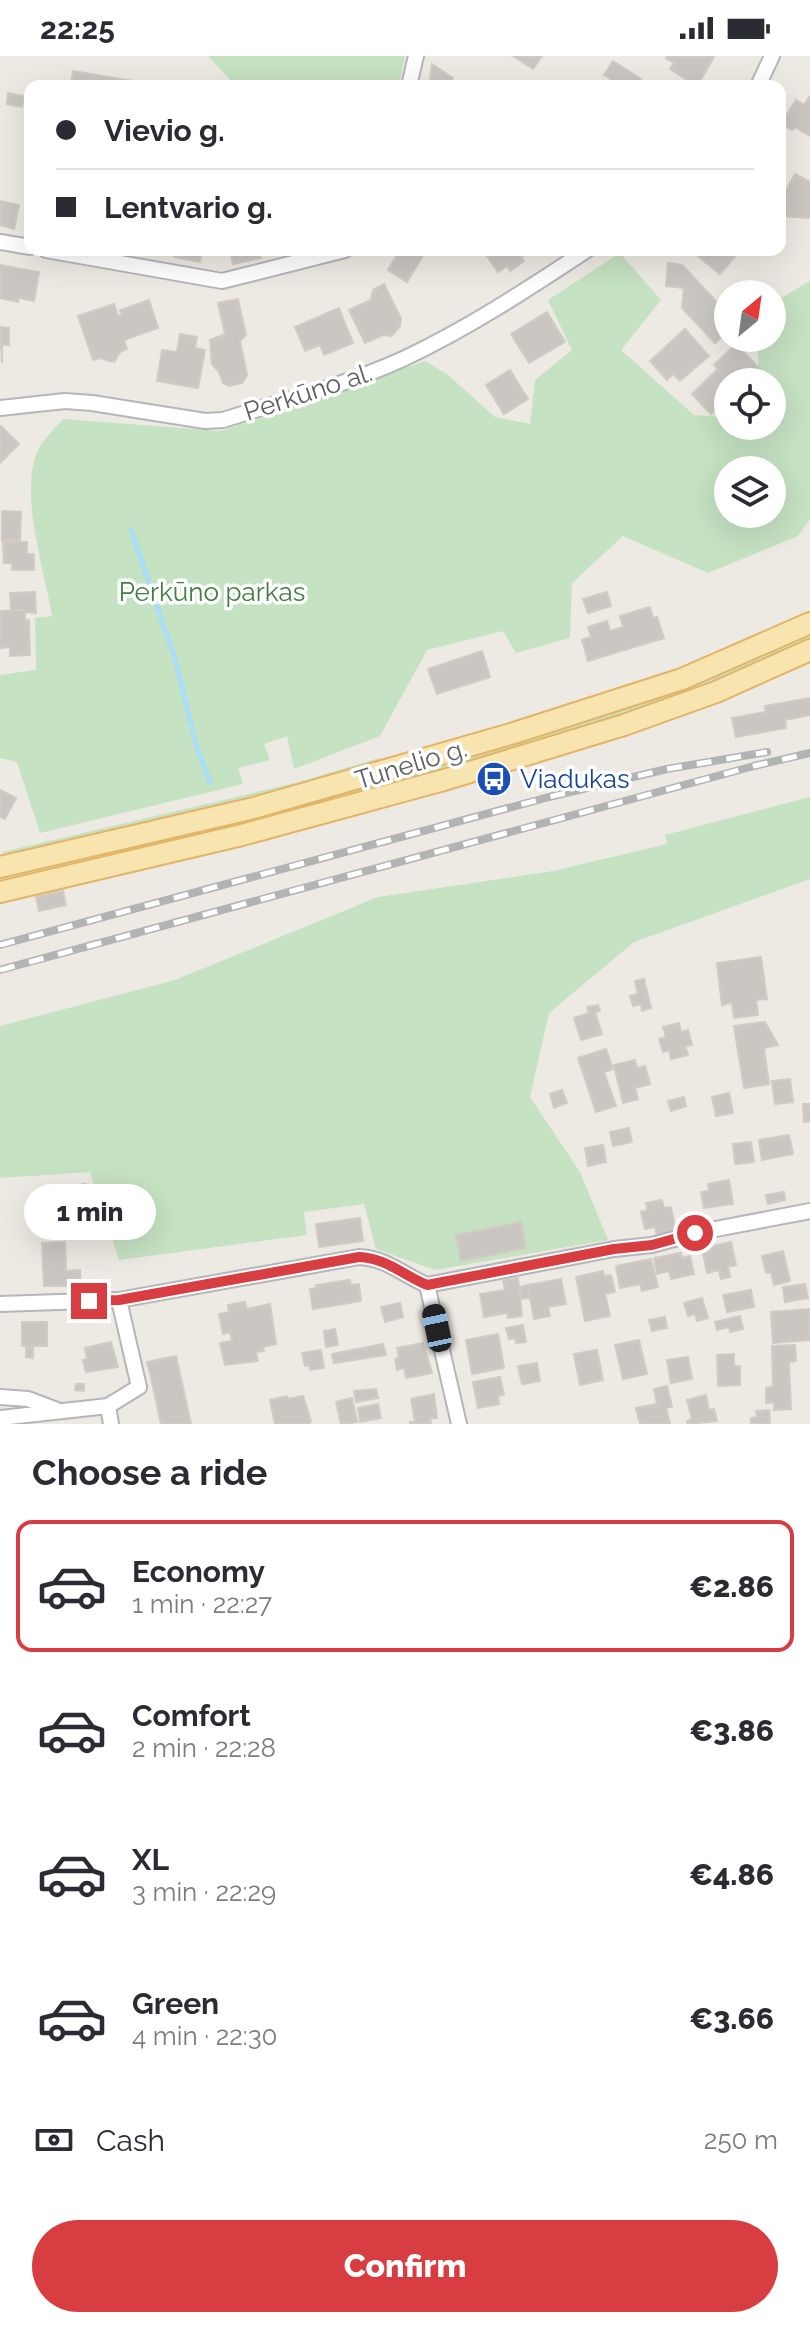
<!DOCTYPE html>
<html lang="en">
<head>
<meta charset="utf-8">
<style>
  body { margin:0; font-family:Raleway,sans-serif; background:#f7f7f7; color:#2b2b33; height:100vh; display:flex; flex-direction:column; font-size:30px; white-space:nowrap }
  * { box-sizing:border-box; margin:0 }
  p { font-size:26px; color:#7c7c81 }
  .icon { flex:none; width:44px; height:44px; fill:none; stroke:currentColor; stroke-width:2; stroke-linecap:round; stroke-linejoin:round }
  .map { position:relative; height:1368px; overflow:hidden }
  .details { display:flex; flex-direction:column; background:#fff; flex:1 }
  .details>* { flex:none }
  .banner { position:absolute; left:24px; top:24px; width:762px; height:176px; border-radius:16px; box-shadow:0 8px 32px #0002; display:grid; align-content:center; height:176px; padding:0 32px; background:#fff }
  .needle { width:52px; rotate:29deg }
  .buttons { position:absolute; left:714px; top:224px; display:grid; gap:16px }
  .buttons a { display:grid; place-items:center; width:72px; height:72px; border-radius:50%; background:#fff; box-shadow:0 8px 32px #0002; font-size:40px }
  .end { position:absolute; width:36px; height:36px; margin:-18px; border:10px solid #d83e41; background:#fff; box-shadow:0 0 0 4px #fff }
  .from { border-radius:50% }
  .bubble { position:absolute; height:56px; border-radius:28px; background:#fff; box-shadow:0 8px 32px #0002; font-size:26px; font-weight:800; line-height:56px; text-align:center }
  .car { position:absolute; width:24px; height:48px; margin:-24px -12px; border-radius:10px; box-shadow:0 0 6px 2px #0007; background:linear-gradient(#222 24%,#8ab4d8 0 40%,#222 0 76%,#8ab4d8 0 86%,#222 0) }
  .banner b { display:flex; align-items:center; gap:28px; height:76px; font-size:30px }
  .banner b+b { border-top:2px solid #e1e1e2 }
  .banner i { width:20px; height:20px; background:#2b2b33 }
  ul { padding:0; list-style:none }
  li { display:flex; align-items:center; gap:24px; height:132px; margin:0 16px 12px; padding:0 16px; border:4px solid transparent; border-radius:16px }
  li div { flex:1 }
  li b { display:block; font-size:30px }
  li em { font-style:normal; font-weight:800 }
  li.current { border-color:#d83e41 }
  li>.icon { width:72px; height:72px; stroke-width:1.5 }
  h2 { padding:0 32px; font-size:36px; line-height:96px }
  .pay { display:flex; align-items:center; gap:20px; height:88px; padding:0 32px; font-size:30px }
  .pay p { margin-inline-start:auto }
  .action { display:flex; gap:16px; margin-top:auto; padding:16px 32px }
  .action a { flex:1; height:92px; border-radius:48px; background:#d83e41; color:#fff; font-size:32px; font-weight:800; line-height:92px; text-align:center }
  .status { display:flex; justify-content:space-between; align-items:center; height:56px; padding:0 40px; background:#fff; direction:ltr }
  .status svg { height:22px; fill:currentColor }
  .map>svg:first-child { display:block }
  .green { fill:#c5e2c2; fill-rule:evenodd }
  .lines { fill:none; stroke-linecap:round; stroke-linejoin:round }
  .stream { stroke:#aaddf6; stroke-width:5 }
  .building { fill:#cac7c2; stroke:#d1cbc2; stroke-width:2 }
  .street-casing { stroke:#b4b6b9; stroke-width:18 }
  .primary-casing { stroke:#e3b466; stroke-width:24 }
  .street { stroke:#fff; stroke-width:14 }
  .primary { stroke:#f7e4ae; stroke-width:20 }
  .rail-casing { stroke:#b2b3b3; stroke-width:8 }
  .rail { stroke:#fff; stroke-width:5; stroke-dasharray:15; stroke-linecap:butt }
  .route { stroke:#d83e41; stroke-width:10 }
  .labels { text-anchor:middle; stroke-width:7; stroke-linejoin:round; paint-order:stroke }
  .street-label { font-size:26px; fill:#5c5f63; stroke:#fff }
  .park-label { font-size:26px; fill:#40803d; stroke:#fff }
  .transit-label { font-size:26px; fill:#164399; stroke:#fff; text-anchor:start }
</style>
</head>
<body>
<div class="status"><b>22:25</b><svg viewBox="0 0 49 12"><path d="M0 12V9h3v3zM5 12V6h3v6zM10 12V3h3v9zM15 12V0h3v12zM26 1h20v11H26zM47 4h2v5h-2z"/></svg></div>
<div class="map">
<svg width="810" height="1368" viewBox="0 0 810 1368">
  <rect width="100%" height="100%" fill="#edeae3"/>
  <g class="green">
    <polygon points="208,0 405,0 399,30 236,30"/>
    <path d="M620,197L661,244L621,294L694,359L719,361L728,351V370H772V326H752L759,319L757,282H772L773,247L810,225V463L798,480L708,517L623,480L572,527L570,582L516,597L503,575L427,594L380,680L294,713L287,680L264,688L270,704L238,712L243,728L40,777L17,706L0,702V619L36,614L35,562L52,560C45,514 15,429 42,387C48,379 56,371 63,363L220,375L301,350L425,305L448,319L495,361L530,368L535,324L572,294L548,244ZM728,414H772V458H728Z"/>
    <path d="M810,578V584L721,624L643,653L524,690L293,758L0,828V824C165,784 329,743 492,694C600,662 708,628 810,578Z"/>
    <polygon points="379,702 387,705 220,751 6,801 2,796 299,726"/>
    <polygon points="810,741 810,823 634,886 549,957 530,1041 580,1116 608,1184 435,1214 376,1193 364,1148 304,1156 307,1179 119,1204 90,1116 0,1122 0,970 175,924 378,841 553,815 667,788 665,779"/>
  </g>
  <g class="lines">
    <polyline class="stream" points="131,474 176,606 196,689 210,726"/>
  </g>
  <g class="building">
    <polygon points="513,0 542,0 533,13"/>
    <polygon points="668,0 713,0 714,1 697,30 670,13 674,7 666,2"/>
    <polygon points="613,5 641,23 637,30 622,30 604,19"/>
    <polygon points="432,8 453,22 448,30 438,30 430,24"/>
    <polygon points="73,15 163,30 71,30"/>
    <polygon points="8,37 24,40 22,51 7,48"/>
    <polygon points="809,41 810,42 810,80 795,71 792,74 781,68 796,44 804,49"/>
    <polygon points="795,118 810,126 810,162 780,160 780,134 784,138"/>
    <polygon points="0,145 19,149 14,173 0,169"/>
    <polygon points="176,194 202,194 200,206 174,201"/>
    <polygon points="230,194 259,194 261,202 233,208"/>
    <polygon points="395,194 421,194 425,196 407,226 388,214 399,196"/>
    <polygon points="483,194 528,194 529,196 521,201 524,205 510,215 507,210 498,216"/>
    <polygon points="696,194 740,194 720,218 694,197"/>
    <polygon points="668,207 682,209 728,258 728,275 715,287 682,252 684,232 666,230"/>
    <polygon points="0,209 39,216 34,245 19,242 18,246 0,242"/>
    <polygon points="384,228 401,263 400,270 392,280 383,279 365,287 349,254 371,244 373,234"/>
    <polygon points="238,243 246,279 240,285 247,319 242,327 229,330 223,327 219,316 212,308 210,284 225,278 218,247"/>
    <polygon points="149,244 158,272 124,284 127,293 120,296 114,306 99,302 93,304 78,260 114,248 118,260 122,259 120,254"/>
    <polygon points="339,252 353,287 324,299 320,289 305,295 295,271"/>
    <polygon points="547,256 565,286 529,307 511,278"/>
    <polygon points="0,271 9,272 9,289 2,289 2,307"/>
    <polygon points="685,273 709,300 680,325 673,318 667,324 650,305"/>
    <polygon points="180,278 197,281 195,292 205,294 198,332 157,325 162,294 177,296"/>
    <polygon points="736,288 759,312 744,326 728,326 728,342 711,358 692,338 718,313 714,309"/>
    <polygon points="510,314 528,343 504,358 486,329"/>
    <polygon points="1,370 19,388 0,407 0,371"/>
    <polygon points="2,455 21,456 20,484 2,484"/>
    <polygon points="3,486 27,486 27,498 34,498 34,514 12,514 12,507 4,507"/>
    <polygon points="35,536 36,557 11,555 10,537"/>
    <polygon points="607,536 611,550 588,557 583,543"/>
    <polygon points="650,551 653,562 657,561 664,582 588,605 582,584 591,581 588,571 607,565 610,575 623,571 620,560"/>
    <polygon points="25,554 25,565 29,564 30,599 10,600 10,591 0,592 0,555"/>
    <polygon points="482,595 490,621 437,638 428,613"/>
    <polygon points="810,642 810,659 785,664 786,672 736,681 732,662 766,656 765,650"/>
    <polygon points="0,734 16,742 5,763 0,761"/>
    <polygon points="63,835 66,849 39,855 36,841"/>
    <polygon points="761,901 767,943 756,944 758,959 734,962 732,947 722,949 717,907"/>
    <polygon points="644,923 651,952 642,955 641,948 633,950 630,940 638,938 635,925"/>
    <polygon points="598,949 600,955 595,956 602,978 581,984 574,962 589,957 587,951"/>
    <polygon points="765,966 778,989 764,992 769,1028 744,1032 734,970"/>
    <polygon points="679,967 681,976 688,974 692,989 685,990 688,999 671,1003 669,994 663,996 659,983 666,981 663,971"/>
    <polygon points="606,993 613,1013 604,1016 616,1050 596,1056 578,1002"/>
    <polygon points="635,1004 637,1012 645,1010 650,1028 635,1032 638,1043 623,1047 614,1009"/>
    <polygon points="790,1023 793,1046 775,1048 772,1025"/>
    <polygon points="562,1034 567,1047 554,1052 550,1038"/>
    <polygon points="729,1037 733,1057 716,1060 712,1041"/>
    <polygon points="684,1041 686,1050 671,1055 668,1045"/>
    <polygon points="803,1048 810,1048 810,1065 804,1066"/>
    <polygon points="629,1072 632,1086 613,1090 610,1076"/>
    <polygon points="789,1079 793,1098 762,1104 759,1084"/>
    <polygon points="751,1086 754,1106 735,1108 733,1088"/>
    <polygon points="603,1089 606,1106 588,1110 585,1092"/>
    <polygon points="729,1124 733,1148 704,1152 701,1136 709,1135 708,1128"/>
    <polygon points="86,1128 90,1155 64,1159 60,1132"/>
    <polygon points="784,1136 785,1144 768,1148 766,1139"/>
    <polygon points="662,1144 664,1152 671,1151 676,1175 657,1180 655,1171 645,1173 641,1156 648,1154 646,1147"/>
    <polygon points="360,1162 363,1185 319,1191 316,1168"/>
    <polygon points="521,1166 526,1192 461,1205 456,1179"/>
    <polygon points="65,1186 66,1215 80,1214 81,1230 44,1230 42,1187"/>
    <polygon points="731,1186 736,1209 728,1211 730,1221 721,1223 719,1214 707,1217 702,1192"/>
    <polygon points="783,1195 790,1225 774,1229 771,1216 766,1217 762,1200"/>
    <polygon points="681,1197 682,1202 690,1200 694,1218 671,1223 669,1215 657,1218 654,1202"/>
    <polygon points="651,1203 658,1231 642,1235 640,1228 620,1232 616,1210"/>
    <polygon points="603,1215 604,1220 611,1219 615,1236 605,1238 610,1260 585,1265 576,1221"/>
    <polygon points="518,1222 522,1260 508,1262 507,1257 484,1261 480,1238 505,1234 503,1225"/>
    <polygon points="561,1223 566,1248 548,1251 550,1260 534,1263 528,1229"/>
    <polygon points="350,1224 351,1229 359,1228 361,1245 313,1253 310,1233 316,1232 316,1229"/>
    <polygon points="82,1227 96,1227 96,1232 82,1233"/>
    <polygon points="805,1228 808,1242 785,1246 783,1231"/>
    <polygon points="528,1229 530,1242 522,1243 520,1231"/>
    <polygon points="751,1234 754,1251 727,1256 723,1239"/>
    <polygon points="702,1242 708,1262 697,1265 695,1258 688,1260 684,1247"/>
    <polygon points="245,1246 247,1253 270,1248 276,1288 263,1291 264,1295 256,1296 258,1305 225,1309 220,1287 232,1285 230,1276 223,1278 219,1258 229,1256 228,1249"/>
    <polygon points="400,1247 403,1261 385,1266 381,1251"/>
    <polygon points="809,1253 810,1284 773,1287 771,1256"/>
    <polygon points="740,1260 743,1273 730,1276 729,1271 717,1274 715,1266"/>
    <polygon points="665,1261 667,1272 652,1275 649,1264"/>
    <rect x="22" y="1266" width="25" height="24"/>
    <polygon points="523,1269 526,1286 516,1287 515,1282 509,1283 506,1272"/>
    <polygon points="335,1273 338,1289 326,1291 324,1275"/>
    <polygon points="498,1278 504,1312 472,1318 466,1284"/>
    <polygon points="639,1284 647,1318 623,1323 615,1289"/>
    <polygon points="111,1286 118,1311 86,1316 83,1304 87,1303 85,1292"/>
    <polygon points="423,1287 432,1317 406,1322 404,1312 397,1314 395,1303 399,1302 397,1292"/>
    <polygon points="383,1288 386,1299 334,1307 332,1298"/>
    <polygon points="795,1289 796,1305 789,1306 791,1353 774,1354 774,1346 766,1347 766,1332 773,1331 772,1290"/>
    <polygon points="26,1292 33,1292 33,1302 26,1301"/>
    <polygon points="321,1294 324,1312 310,1314 309,1309 305,1310 302,1297"/>
    <polygon points="597,1294 603,1324 580,1329 574,1298"/>
    <polygon points="734,1298 734,1310 740,1310 740,1329 718,1330 717,1299"/>
    <polygon points="176,1300 191,1368 161,1368 152,1326 147,1306"/>
    <polygon points="688,1301 692,1323 671,1327 667,1304"/>
    <polygon points="537,1307 540,1325 522,1328 518,1310"/>
    <polygon points="500,1321 504,1339 498,1340 499,1348 478,1352 473,1326"/>
    <polygon points="76,1328 84,1328 84,1335 75,1334"/>
    <polygon points="667,1330 672,1351 666,1352 670,1368 640,1368 636,1352 657,1348 654,1333"/>
    <polygon points="376,1333 378,1342 356,1346 354,1335"/>
    <polygon points="434,1338 437,1362 430,1363 431,1368 410,1368 410,1366 415,1365 411,1343"/>
    <polygon points="706,1339 709,1354 714,1353 717,1365 688,1368 687,1365 692,1363 687,1344"/>
    <polygon points="287,1340 288,1343 303,1340 311,1365 309,1368 275,1368 270,1344"/>
    <polygon points="352,1342 357,1366 341,1368 336,1346"/>
    <polygon points="378,1348 381,1362 360,1366 358,1352"/>
    <polygon points="769,1354 770,1368 751,1368 751,1362 757,1361 756,1355"/>
  </g>
  <g class="lines">
    <defs>
      <g id="street">
        <polyline points="409,30 416,0"/>
        <polyline points="758,30 772,0"/>
        <polyline points="0,186 30,191"/>
        <polyline points="46,194 222,225 345,194"/>
        <path d="M0,352L65,345L92,347L205,365L223,364C283,345 346,329 403,303C467,273 528,233 587,194"/>
        <polyline points="427,1229 614,1193 652,1189 700,1176 810,1155"/>
        <polyline points="427,1229 459,1368"/>
        <path d="M0,1248L119,1244L359,1201C386,1202 403,1219 427,1229"/>
        <polyline points="0,1341 28,1343 57,1354"/>
        <polyline points="0,1362 108,1350"/>
        <polyline points="111,1368 108,1350 139,1331 119,1244"/>
      </g>
      <g id="primary">
        <polyline points="0,811 254,752 514,677 682,623 810,567"/>
        <polyline points="0,836 242,779 444,724 624,669 716,636 810,594"/>
      </g>
    </defs>
    <use href="#street" class="street-casing"/>
    <use href="#primary" class="primary-casing"/>
    <use href="#street" class="street"/>
    <use href="#primary" class="primary"/>
    <defs>
      <g id="rail">
        <polyline points="0,889 549,741 667,713 767,696"/>
        <polyline points="0,914 754,710 810,697"/>
      </g>
    </defs>
    <use href="#rail" class="rail-casing"/>
    <use href="#rail" class="rail"/>
  </g>
  <g class="lines">
    <path class="route" d="M89,1245L119,1244L359,1201C386,1202 403,1219 427,1229L614,1193L652,1189L695,1177"/>
  </g>
  <defs>
    <symbol id="bus-disc" viewBox="-11 -11 22 22"><circle r="9.5" fill="#1a4fb4" stroke="#fff"/><path d="M-5-6H5V4H4V6H2V4H-2V6H-4V4H-5ZM-3.5-4V0h7V-4ZM-3.5 1.2v1.5H-2V1.2ZM2 1.2v1.5H3.5V1.2Z" fill="#fff"/></symbol>
  </defs>
  <g fill-rule="evenodd">
    <use href="#bus-disc" x="474" y="703" width="40" height="40"/>
  </g>
  <g class="labels">
    <g class="street-label">
      <text transform="translate(308 336) rotate(-18)" y="9">Perkūno al.</text>
      <text transform="translate(411 708) rotate(-17)" y="9">Tunelio g.</text>
    </g>
    <g class="park-label">
      <text x="212" y="545">Perkūno parkas</text>
    </g>
    <g class="transit-label">
      <text x="520" y="732">Viadukas</text>
    </g>
  </g>
</svg>
<div class="buttons">
<a><svg class="needle" viewBox="-14 -14 28 28"><path d="M0-13l5 13h-10z" fill="#e53935"/><path d="M0 13l5-13h-10z" fill="#7c7c81"/></svg></a>
<a><svg class="icon" aria-label="locate" viewBox="0 0 24 24"><circle cx="12" cy="12" r="6"/><path d="M12 2v4M12 18v4M2 12h4M18 12h4"/></svg></a>
<a><svg class="icon" aria-label="layers" viewBox="0 0 24 24"><path d="M12 4l9 5-9 5-9-5zM3 14l9 5 9-5"/></svg></a>
</div>
<i class="end from" style="left:695px;top:1177px"></i>
<i class="end" style="left:89px;top:1245px"></i>
<div class="bubble" style="left:24px;top:1128px;width:132px">1 min</div>
<i class="car" style="left:437px;top:1272px;rotate:348deg"></i>
<div class="banner">
<b><i class="from"></i>Vievio g.</b>
<b><i></i>Lentvario g.</b>
</div>
</div>
<section class="details">
<h2>Choose a ride</h2>
<ul>
<li class="current"><svg class="icon" aria-label="car" viewBox="0 0 24 24"><path d="M5 17H2v-5l4-1 3-4h7l3 4 3 1v5h-3M9 17h6M6 11h13"/><circle cx="7" cy="17" r="2"/><circle cx="17" cy="17" r="2"/></svg><div><b>Economy</b><p>1 min · 22:27</p></div><em>€2.86</em></li>
<li><svg class="icon" aria-label="car" viewBox="0 0 24 24"><path d="M5 17H2v-5l4-1 3-4h7l3 4 3 1v5h-3M9 17h6M6 11h13"/><circle cx="7" cy="17" r="2"/><circle cx="17" cy="17" r="2"/></svg><div><b>Comfort</b><p>2 min · 22:28</p></div><em>€3.86</em></li>
<li><svg class="icon" aria-label="car" viewBox="0 0 24 24"><path d="M5 17H2v-5l4-1 3-4h7l3 4 3 1v5h-3M9 17h6M6 11h13"/><circle cx="7" cy="17" r="2"/><circle cx="17" cy="17" r="2"/></svg><div><b>XL</b><p>3 min · 22:29</p></div><em>€4.86</em></li>
<li><svg class="icon" aria-label="car" viewBox="0 0 24 24"><path d="M5 17H2v-5l4-1 3-4h7l3 4 3 1v5h-3M9 17h6M6 11h13"/><circle cx="7" cy="17" r="2"/><circle cx="17" cy="17" r="2"/></svg><div><b>Green</b><p>4 min · 22:30</p></div><em>€3.66</em></li>
</ul>
<div class="pay"><svg class="icon" aria-label="cash" viewBox="0 0 24 24"><path d="M3 7h18v10H3z"/><circle cx="12" cy="12" r="2"/></svg>Cash<p>250 m</p></div>
<div class="action"><a>Confirm</a></div>
</section>
</body>
</html>
